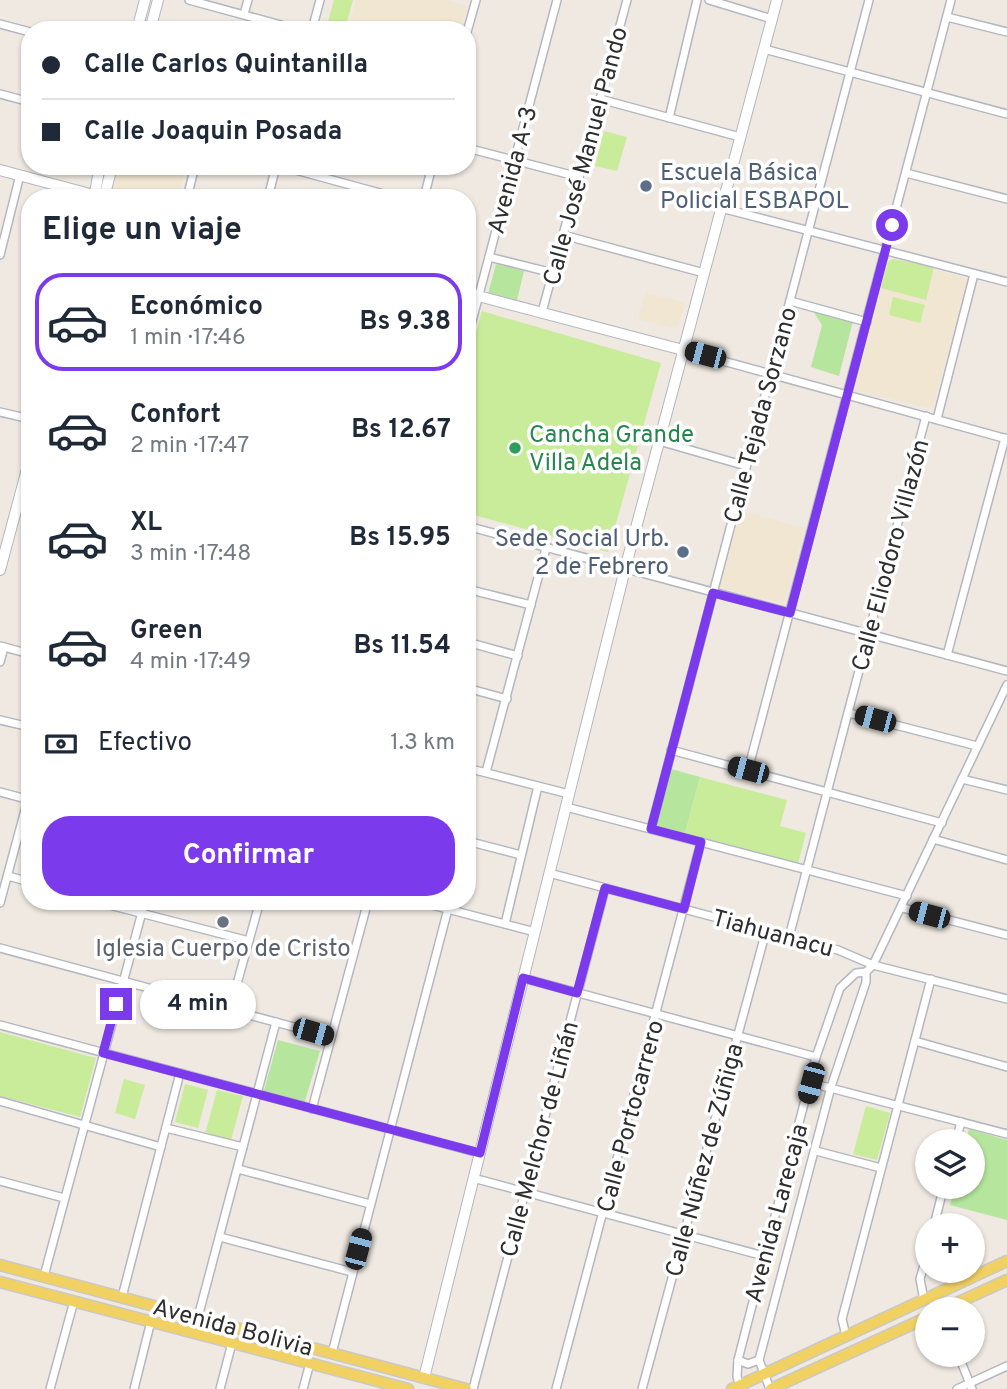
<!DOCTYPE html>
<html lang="es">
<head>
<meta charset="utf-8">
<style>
  body { margin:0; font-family:Overpass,sans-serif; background:#f6f6f7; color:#1f2937; height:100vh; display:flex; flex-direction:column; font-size:26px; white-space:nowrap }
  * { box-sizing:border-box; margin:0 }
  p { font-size:23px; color:#747a83 }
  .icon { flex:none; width:38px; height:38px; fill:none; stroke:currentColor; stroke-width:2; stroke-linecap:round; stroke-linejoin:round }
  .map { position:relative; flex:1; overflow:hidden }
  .details { position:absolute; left:21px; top:189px; width:455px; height:721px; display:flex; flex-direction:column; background:#fff; border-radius:28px; box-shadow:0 2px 5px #0004 }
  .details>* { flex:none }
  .hud { position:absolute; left:21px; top:21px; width:455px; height:154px; border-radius:28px; box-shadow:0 2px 5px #0004; display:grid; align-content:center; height:154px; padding:0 21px; background:#fff }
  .buttons { position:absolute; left:915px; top:1129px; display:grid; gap:14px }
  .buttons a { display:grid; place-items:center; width:70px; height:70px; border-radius:50%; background:#fff; box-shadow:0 2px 5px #0004; font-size:35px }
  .end { position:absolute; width:32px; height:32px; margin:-16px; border:9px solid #7c3aed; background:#fff; box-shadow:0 0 0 4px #fff }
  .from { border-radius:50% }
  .bubble { position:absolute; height:49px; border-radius:24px; background:#fff; box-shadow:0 2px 5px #0004; font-size:23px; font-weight:700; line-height:49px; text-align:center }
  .car { position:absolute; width:21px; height:42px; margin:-21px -10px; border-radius:9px; box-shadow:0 0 5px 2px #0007; background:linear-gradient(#222 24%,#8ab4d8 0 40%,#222 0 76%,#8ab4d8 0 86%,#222 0) }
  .hud b { display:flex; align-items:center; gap:24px; height:66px; font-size:26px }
  .hud b+b { border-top:2px solid #e0e1e3 }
  .hud i { width:18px; height:18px; background:#1f2937 }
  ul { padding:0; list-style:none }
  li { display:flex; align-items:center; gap:21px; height:98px; margin:0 14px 10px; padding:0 7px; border:4px solid transparent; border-radius:28px }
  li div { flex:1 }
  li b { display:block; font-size:26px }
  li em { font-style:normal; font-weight:700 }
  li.on { border-color:#7c3aed }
  li>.icon { width:63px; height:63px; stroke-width:1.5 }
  h2 { padding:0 21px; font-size:32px; line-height:84px }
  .pay { display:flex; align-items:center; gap:18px; height:77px; padding:0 21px; font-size:26px }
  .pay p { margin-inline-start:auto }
  .primary-button { display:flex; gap:14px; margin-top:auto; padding:14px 21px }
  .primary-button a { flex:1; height:80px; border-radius:28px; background:#7c3aed; color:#fff; font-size:28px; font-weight:700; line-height:80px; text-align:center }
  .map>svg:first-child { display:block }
  .education { fill:#f0e6d1 }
  .green { fill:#b6e59e }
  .pitch { fill:#c9ec9a }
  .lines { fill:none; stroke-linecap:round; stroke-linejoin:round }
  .street-casing { stroke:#b4b7c1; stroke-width:10 }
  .secondary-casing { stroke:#b4b7c1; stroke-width:12 }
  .primary-casing { stroke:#c9c9c9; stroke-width:13 }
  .street { stroke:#fff; stroke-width:7 }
  .secondary { stroke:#fff; stroke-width:10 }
  .primary { stroke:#f2d163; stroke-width:10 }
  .route { stroke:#7c3aed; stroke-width:9 }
  .service-dot { fill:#5c6f8a; stroke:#fff; stroke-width:2.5 }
  .leisure-dot { fill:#2e9e5b; stroke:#fff; stroke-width:2.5 }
  .worship-dot { fill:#6b7280; stroke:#fff; stroke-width:2.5 }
  .labels { text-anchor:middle; stroke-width:7; stroke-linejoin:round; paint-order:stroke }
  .street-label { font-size:24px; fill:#2e2e2e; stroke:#fff }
  .service-label { font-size:24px; fill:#4e5e75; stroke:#fff; text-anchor:start }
  .leisure-label { font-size:24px; fill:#27864d; stroke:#fff; text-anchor:start }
  .worship-label { font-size:24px; fill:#5b616d; stroke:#fff }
</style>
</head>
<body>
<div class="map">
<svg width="1007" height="1389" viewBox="0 0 1007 1389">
  <rect width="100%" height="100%" fill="#efe9e1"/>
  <g class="education">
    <polygon points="356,0 446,0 467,6 461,30 348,30"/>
    <polygon points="116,166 186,166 178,198 153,198 110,188"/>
    <polygon points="893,259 969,279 932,409 853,390 888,262"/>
    <polygon points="646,293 685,303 678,325 671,328 638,319"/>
    <polygon points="741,511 805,528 784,604 723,588 720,584"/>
  </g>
  <g class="green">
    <polygon points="496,264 524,271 516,304 487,298"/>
    <polygon points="813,311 853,321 839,376 811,367 822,325"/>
    <polygon points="671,769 700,777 683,841 654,833"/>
    <polygon points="278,1040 320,1051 304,1104 263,1094"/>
    <polygon points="969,1129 1007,1140 1007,1220 950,1205 955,1187 973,1186 973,1141 966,1141"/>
  </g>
  <g class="pitch">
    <polygon points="334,0 353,0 345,29 327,25"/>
    <polygon points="604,131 627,137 617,171 595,166"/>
    <polygon points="893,259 934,267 926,300 881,288 888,262"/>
    <polygon points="893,297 925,305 920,323 889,315"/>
    <polygon points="482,311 661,363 608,552 467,513 467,364"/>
    <polygon points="700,777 787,800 780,826 806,833 796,871 683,841"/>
    <polygon points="0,1032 96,1058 80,1117 0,1096"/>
    <polygon points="124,1079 145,1085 135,1119 115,1113"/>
    <polygon points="185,1084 208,1090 198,1128 175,1122"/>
    <polygon points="217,1090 243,1096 231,1140 205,1134"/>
    <polygon points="866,1106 890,1113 877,1160 853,1154"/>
  </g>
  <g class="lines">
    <defs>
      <g id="street">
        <polyline points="189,0 299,30"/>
        <polyline points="709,0 772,19"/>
        <polyline points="244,14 248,0"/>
        <polyline points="947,17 1007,32"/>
        <polyline points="0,24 30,32"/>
        <polyline points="312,30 320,0"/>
        <polyline points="467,32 476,0"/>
        <polyline points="764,49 1007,114"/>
        <polyline points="0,94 30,102"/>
        <polyline points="600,99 740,137"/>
        <polyline points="669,118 697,0"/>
        <polyline points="467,148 579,177"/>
        <polyline points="281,166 398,198"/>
        <polyline points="906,173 1007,199"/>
        <polyline points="187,198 195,166"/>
        <polyline points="268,198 276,166"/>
        <polyline points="424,198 432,166"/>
        <polyline points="721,208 1007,282"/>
        <polyline points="563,235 704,273"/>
        <polyline points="0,255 20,175"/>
        <polyline points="489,257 553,273"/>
        <polyline points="790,301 867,322"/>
        <polyline points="542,312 627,0"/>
        <polyline points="467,340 557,0"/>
        <polyline points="683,350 1007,439"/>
        <polyline points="0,412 30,419"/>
        <polyline points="937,419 974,274"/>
        <polyline points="659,441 746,466"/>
        <polyline points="467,526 1007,671"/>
        <polyline points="467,589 531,605"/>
        <polyline points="467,642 518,656"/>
        <polyline points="0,646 30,654"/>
        <polyline points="947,655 1005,438"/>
        <polyline points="467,656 471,643"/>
        <polyline points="0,662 4,647"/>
        <polyline points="467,688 507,699"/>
        <polyline points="849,713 977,746"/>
        <polyline points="0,720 30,727"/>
        <polyline points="671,750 942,823"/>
        <polyline points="467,768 569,794"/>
        <polyline points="748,770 951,0"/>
        <polyline points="486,772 546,548"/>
        <polyline points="962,779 1007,790"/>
        <polyline points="0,792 30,800"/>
        <polyline points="566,807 907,896"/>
        <polyline points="651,829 869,0"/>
        <polyline points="933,839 1007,860"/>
        <polyline points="467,841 521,855"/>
        <polyline points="549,873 789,937 838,950 873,965 1007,999"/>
        <polyline points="8,876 30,882"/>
        <polyline points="94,901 249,941"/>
        <polyline points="417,901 535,932"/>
        <polyline points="0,903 28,799"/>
        <polyline points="903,908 1007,935"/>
        <polyline points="505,924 538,786"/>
        <polyline points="789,937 926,416"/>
        <polyline points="0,948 331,1037"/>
        <polyline points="523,978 816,1057"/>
        <polyline points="230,1009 260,901"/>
        <polyline points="0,1025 479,1153"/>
        <polyline points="915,1041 1007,1067"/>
        <polyline points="811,1083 1007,1134"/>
        <polyline points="0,1101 161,1147"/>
        <polyline points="312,1109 368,901"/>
        <polyline points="166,1128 243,1147"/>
        <polyline points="956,1141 961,1122"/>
        <polyline points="816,1151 881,1168"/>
        <polyline points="238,1169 370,1204"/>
        <polyline points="473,1178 764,1256"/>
        <polyline points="0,1181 64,1198"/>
        <polyline points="934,1225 944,1186"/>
        <polyline points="220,1237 352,1272"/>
        <polyline points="44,1276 145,901"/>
        <polyline points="122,1297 180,1073"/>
        <polyline points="924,1300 920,1279 928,1251"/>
        <polyline points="198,1317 276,1022"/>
        <polyline points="846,1336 842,1319 931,979"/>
        <polyline points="332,1353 448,909"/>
        <polyline points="958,1354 972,1389"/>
        <polyline points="738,1360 748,1364 759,1360"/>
        <polyline points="50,1389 74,1301"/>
        <polyline points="134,1389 151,1321"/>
        <polyline points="220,1389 232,1343"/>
        <polyline points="303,1389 310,1363"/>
        <polyline points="473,1389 605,889"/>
        <polyline points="556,1389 701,842"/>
        <polyline points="642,1389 766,931"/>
        <polyline points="741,1389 737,1377 738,1360 816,1057 840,988 856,973 866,972 873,965 1007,685"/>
        <polyline points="770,1389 759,1360 831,1087 866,982 866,972"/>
        <polyline points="957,1389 1007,1366"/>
      </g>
      <g id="secondary">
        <polyline points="137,30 145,0"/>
        <polyline points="150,30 158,0"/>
        <polyline points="0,170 105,198"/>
        <polyline points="94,198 100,166"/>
        <polyline points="104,198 112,166"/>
        <polyline points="467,293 683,350"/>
        <polyline points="0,570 30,458"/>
        <polyline points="424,1378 625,569 777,0"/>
      </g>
      <g id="primary">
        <polyline points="0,1265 466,1389"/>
        <polyline points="0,1282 408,1389"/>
        <polyline points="944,1309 1007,1280"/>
        <polyline points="732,1389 1007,1261"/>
        <polyline points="771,1389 928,1317"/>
      </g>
    </defs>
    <use href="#street" class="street-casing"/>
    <use href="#secondary" class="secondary-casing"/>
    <use href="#primary" class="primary-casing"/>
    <use href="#street" class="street"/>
    <use href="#secondary" class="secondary"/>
    <use href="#primary" class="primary"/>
  </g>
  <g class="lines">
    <polyline class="route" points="116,1004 103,1053 480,1153 523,978 577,993 605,888 684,909 701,842 651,829 713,593 790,613 892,225"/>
  </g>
  <g class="service-dot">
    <circle cx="646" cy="186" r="7"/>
    <circle cx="683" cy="552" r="7"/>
  </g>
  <circle class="leisure-dot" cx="515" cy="448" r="7"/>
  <circle class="worship-dot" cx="223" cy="922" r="7"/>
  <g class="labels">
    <g class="street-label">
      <text transform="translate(585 156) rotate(-75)" y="8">Calle José Manuel Pando</text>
      <text transform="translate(512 170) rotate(-75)" y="8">Avenida A-3</text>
      <text transform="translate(760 415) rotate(-75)" y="8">Calle Tejada Sorzano</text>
      <text transform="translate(890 555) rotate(-75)" y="8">Calle Eliodoro Villazón</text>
      <text transform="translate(773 933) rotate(15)" y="8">Tiahuanacu</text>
      <text transform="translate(630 1116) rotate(-75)" y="8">Calle Portocarrero</text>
      <text transform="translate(539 1139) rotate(-75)" y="8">Calle Melchor de Liñán</text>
      <text transform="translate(704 1160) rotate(-75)" y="8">Calle Núñez de Zúñiga</text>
      <text transform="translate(776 1213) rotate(-75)" y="8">Avenida Larecaja</text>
      <text transform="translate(233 1327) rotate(15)" y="8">Avenida Bolivia</text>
    </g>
    <g class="service-label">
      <text x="660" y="180">Escuela Básica<tspan x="660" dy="28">Policial ESBAPOL</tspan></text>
      <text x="669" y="546" text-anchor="end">Sede Social Urb.<tspan x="669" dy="28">2 de Febrero</tspan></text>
    </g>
    <g class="leisure-label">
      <text x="529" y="442">Cancha Grande<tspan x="529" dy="28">Villa Adela</tspan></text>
    </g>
    <g class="worship-label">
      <text x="223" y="956">Iglesia Cuerpo de Cristo</text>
    </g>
  </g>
</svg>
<div class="buttons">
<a><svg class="icon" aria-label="layers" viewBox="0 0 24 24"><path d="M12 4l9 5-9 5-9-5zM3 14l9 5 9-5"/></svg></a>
<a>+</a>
<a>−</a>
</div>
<i class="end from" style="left:892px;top:225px"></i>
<i class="end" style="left:116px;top:1004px"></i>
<div class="bubble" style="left:140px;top:980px;width:116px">4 min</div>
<i class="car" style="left:705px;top:355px;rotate:285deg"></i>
<i class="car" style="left:875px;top:719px;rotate:285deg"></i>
<i class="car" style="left:748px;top:770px;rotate:285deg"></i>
<i class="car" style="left:929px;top:915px;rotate:285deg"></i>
<i class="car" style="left:313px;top:1032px;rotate:106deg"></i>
<i class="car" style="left:811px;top:1083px;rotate:195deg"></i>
<i class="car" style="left:358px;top:1249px;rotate:15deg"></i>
<div class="hud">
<b><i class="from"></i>Calle Carlos Quintanilla</b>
<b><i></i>Calle Joaquin Posada</b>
</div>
<section class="details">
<h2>Elige un viaje</h2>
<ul>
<li class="on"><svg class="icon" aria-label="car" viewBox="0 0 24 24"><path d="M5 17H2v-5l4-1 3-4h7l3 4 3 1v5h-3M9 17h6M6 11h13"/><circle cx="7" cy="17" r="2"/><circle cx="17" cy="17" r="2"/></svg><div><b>Económico</b><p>1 min · 17:46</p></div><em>Bs 9.38</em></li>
<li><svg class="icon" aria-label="car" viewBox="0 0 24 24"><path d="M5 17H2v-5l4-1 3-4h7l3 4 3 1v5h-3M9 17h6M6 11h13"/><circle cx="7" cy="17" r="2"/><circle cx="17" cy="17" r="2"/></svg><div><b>Confort</b><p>2 min · 17:47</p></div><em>Bs 12.67</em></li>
<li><svg class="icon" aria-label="car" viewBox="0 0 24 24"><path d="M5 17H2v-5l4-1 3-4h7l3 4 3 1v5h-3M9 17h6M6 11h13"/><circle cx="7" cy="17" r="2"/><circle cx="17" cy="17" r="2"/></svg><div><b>XL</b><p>3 min · 17:48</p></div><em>Bs 15.95</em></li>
<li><svg class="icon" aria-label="car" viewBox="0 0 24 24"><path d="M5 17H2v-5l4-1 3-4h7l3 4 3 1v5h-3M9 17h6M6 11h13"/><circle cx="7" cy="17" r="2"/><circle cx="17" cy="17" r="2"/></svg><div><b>Green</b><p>4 min · 17:49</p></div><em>Bs 11.54</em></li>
</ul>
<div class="pay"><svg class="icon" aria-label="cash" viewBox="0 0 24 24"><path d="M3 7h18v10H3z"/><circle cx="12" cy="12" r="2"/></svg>Efectivo<p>1.3 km</p></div>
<div class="primary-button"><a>Confirmar</a></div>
</section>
</div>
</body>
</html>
